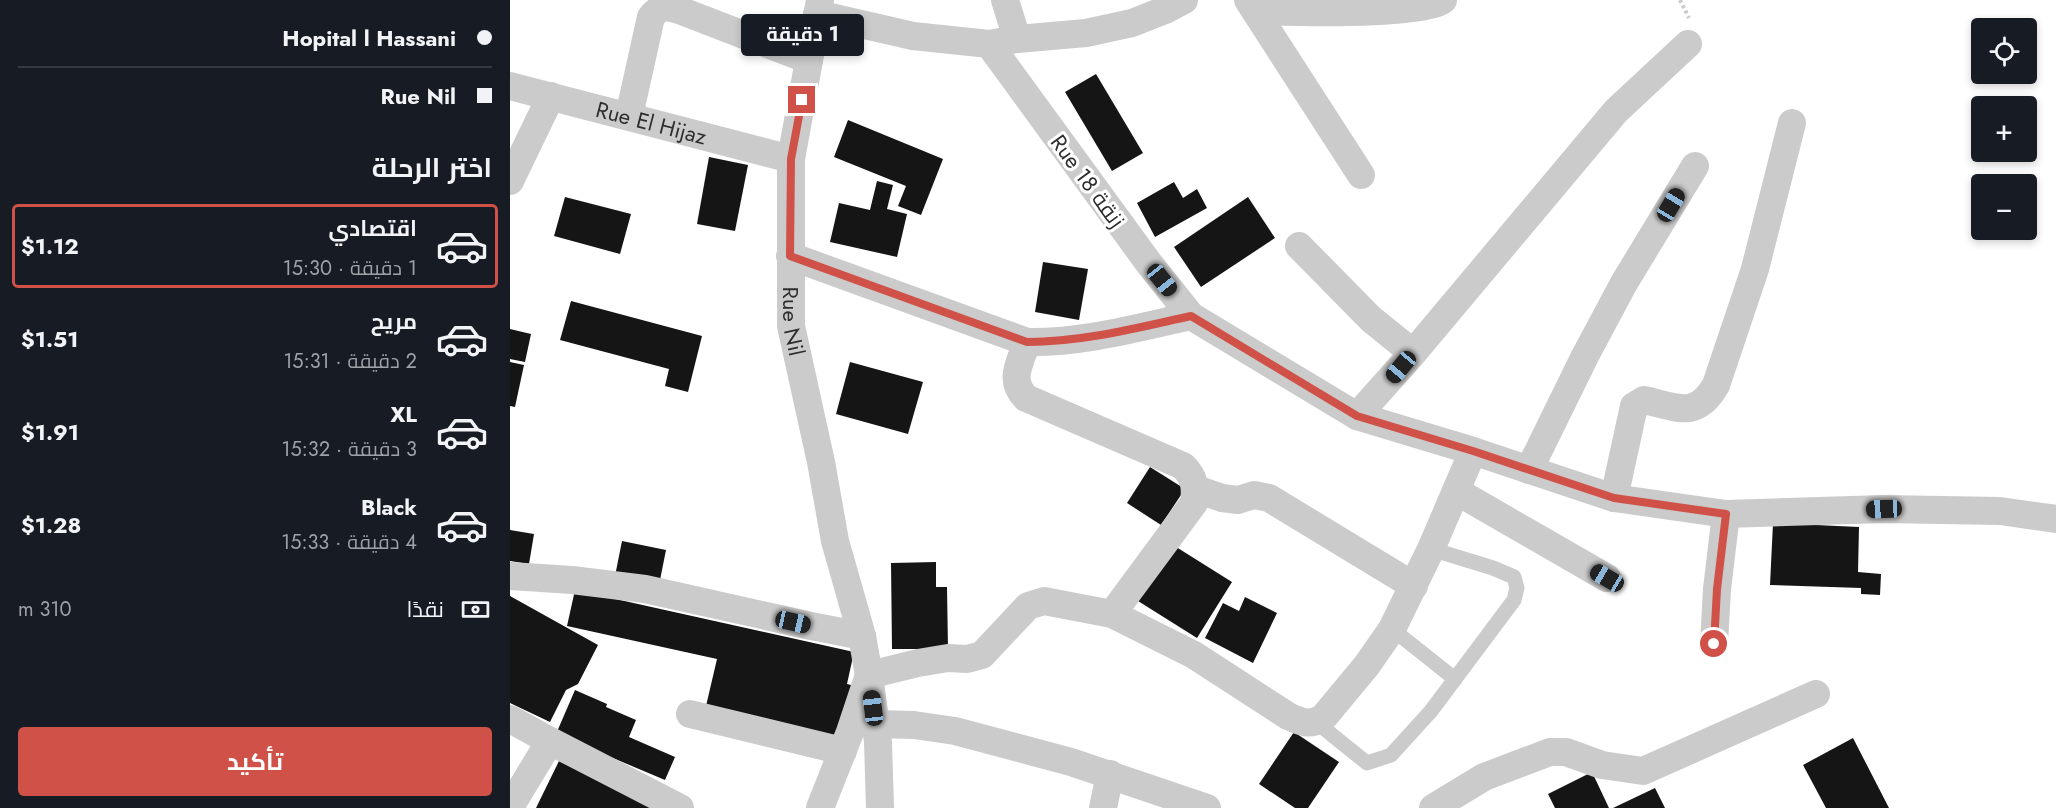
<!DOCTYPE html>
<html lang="ar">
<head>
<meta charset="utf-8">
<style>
  body { margin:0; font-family:Jost,Cairo,sans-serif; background:#20242c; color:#f1f3f6; direction:rtl; height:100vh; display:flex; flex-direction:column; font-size:22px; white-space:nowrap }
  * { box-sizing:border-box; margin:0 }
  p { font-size:20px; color:#9ea1a6 }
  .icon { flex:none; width:33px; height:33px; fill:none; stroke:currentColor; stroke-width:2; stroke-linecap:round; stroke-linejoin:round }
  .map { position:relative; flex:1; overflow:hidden; direction:ltr }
  .drawer { display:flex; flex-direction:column; background:#171b24; width:510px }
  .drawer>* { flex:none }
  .top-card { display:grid; align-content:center; height:132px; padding:0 18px; background:#171b24 }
  .fabs { position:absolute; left:1461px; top:18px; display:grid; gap:12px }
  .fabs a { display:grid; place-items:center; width:66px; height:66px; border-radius:6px; background:#171b24; box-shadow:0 3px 9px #0003; font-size:30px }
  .end { position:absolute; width:27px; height:27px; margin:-14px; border:8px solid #cf5147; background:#fff; box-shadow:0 0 0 3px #fff }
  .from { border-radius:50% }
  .bubble { position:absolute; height:42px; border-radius:6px; background:#171b24; box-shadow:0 3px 9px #0003; font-size:20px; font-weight:700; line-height:42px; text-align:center; direction:rtl }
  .car { position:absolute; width:18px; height:36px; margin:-18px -9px; border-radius:8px; box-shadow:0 0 4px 2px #0007; background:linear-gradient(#222 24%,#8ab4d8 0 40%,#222 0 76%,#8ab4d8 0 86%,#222 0) }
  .top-card b { display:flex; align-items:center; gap:21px; height:57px; font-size:22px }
  .top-card b+b { border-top:2px solid #363941 }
  .top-card i { width:15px; height:15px; background:#f1f3f6 }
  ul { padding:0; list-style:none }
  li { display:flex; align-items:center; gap:18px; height:84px; margin:0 12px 9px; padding:0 6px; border:3px solid transparent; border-radius:6px }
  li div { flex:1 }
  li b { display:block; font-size:22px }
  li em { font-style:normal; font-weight:700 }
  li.active { border-color:#cf5147 }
  li>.icon { width:54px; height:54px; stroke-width:1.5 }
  h2 { padding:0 18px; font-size:27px; line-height:72px }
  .pay { display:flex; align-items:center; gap:15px; height:66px; padding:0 18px; font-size:22px }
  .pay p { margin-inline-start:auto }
  .button { display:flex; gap:12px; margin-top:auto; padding:12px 18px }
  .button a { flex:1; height:69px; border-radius:6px; background:#cf5147; color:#fff; font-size:24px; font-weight:700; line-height:69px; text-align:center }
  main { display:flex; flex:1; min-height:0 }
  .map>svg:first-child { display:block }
  .building { fill:#151515 }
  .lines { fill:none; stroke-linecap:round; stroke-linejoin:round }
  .path { stroke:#cbcbcb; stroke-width:4; stroke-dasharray:3 3; stroke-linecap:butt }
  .lane { stroke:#cbcbcb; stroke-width:15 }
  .street { stroke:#cbcbcb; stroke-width:28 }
  .route { stroke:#cf5147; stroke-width:8 }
  .labels { text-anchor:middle; stroke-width:6; stroke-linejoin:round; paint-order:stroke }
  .street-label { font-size:22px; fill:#2e2e2e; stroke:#fff }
</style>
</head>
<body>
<main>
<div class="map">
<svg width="1546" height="808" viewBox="0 0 1546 808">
  <rect width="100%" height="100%" fill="#fff"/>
  <g class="building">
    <polygon points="586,74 633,153 602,171 555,92"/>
    <polygon points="338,120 433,159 411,215 388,206 396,186 324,157"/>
    <polygon points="199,157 238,165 225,231 187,224"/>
    <polygon points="367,181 383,185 377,209 397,214 387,257 320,242 329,203 360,210"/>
    <polygon points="664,182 673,198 687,189 697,208 645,237 627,203"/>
    <polygon points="55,197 121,214 110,254 44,236"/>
    <polygon points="738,197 765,238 691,287 664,247"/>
    <polygon points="533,262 578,269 569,320 525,312"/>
    <polygon points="61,301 192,336 178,392 155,386 159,369 50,340"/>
    <polygon points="0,329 21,334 15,362 0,359"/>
    <polygon points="0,362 14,365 5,407 0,406"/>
    <polygon points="340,362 413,382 398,434 326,414"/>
    <polygon points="640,467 675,489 651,525 617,503"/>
    <polygon points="1263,523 1349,527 1348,572 1371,574 1370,595 1351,594 1351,588 1260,585"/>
    <polygon points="0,530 24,534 19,564 0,561"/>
    <polygon points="112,541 156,550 149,585 105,576"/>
    <polygon points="663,545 722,582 687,638 628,601"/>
    <polygon points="426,562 426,587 437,587 438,649 382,649 381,563"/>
    <polygon points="65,590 344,652 337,684 345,686 333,738 196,706 207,659 57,626"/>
    <polygon points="0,596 88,645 68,684 56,690 40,722 0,703"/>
    <polygon points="735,597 767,613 743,663 695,638 713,603 729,611"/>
    <polygon points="65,690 97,704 96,707 126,720 119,737 165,757 155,780 46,734"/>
    <polygon points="784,732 829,762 798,808 785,808 749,784"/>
    <polygon points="1343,738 1379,808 1316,808 1293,765"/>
    <polygon points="49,761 147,808 26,808"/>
    <polygon points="1082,772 1099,808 1045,808 1038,794"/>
    <polygon points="1145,788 1155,808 1103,808"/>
  </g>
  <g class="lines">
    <polyline class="path" points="1170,0 1179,18"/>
    <g class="lane">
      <polyline points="882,629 945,679"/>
      <polyline points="806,722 857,763 881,755 921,711 1004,600 1007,588 1004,577 983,568 921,549"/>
    </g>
    <g class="street">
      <path id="s1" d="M310,0L281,159V326L311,462L325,541L352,636L359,675L368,742L370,808"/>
      <polyline points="495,0 507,39"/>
      <polyline points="738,0 851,175"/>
      <path d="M745,11C775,12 915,16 933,0"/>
      <polyline points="307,14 403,36 479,44 507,39 576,33 622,23 655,10 674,0"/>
      <polyline points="479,44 638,262 681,316 847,416 963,451 1104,498 1216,514 1374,509 1490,511 1546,519"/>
      <path id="s2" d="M0,86L281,159"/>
      <path d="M119,116L141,17C150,6 156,6 169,10L299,60"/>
      <polyline points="0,181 41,96"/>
      <polyline points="789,246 861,319 903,353 847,416"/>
      <path d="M280,256L517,342C573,343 626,328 681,316"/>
      <path d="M517,342C510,363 498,380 516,398L673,466C685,478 686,487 684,503L602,614"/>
      <polyline points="903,353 1106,111 1178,44"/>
      <polyline points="1019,470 1075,356 1114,283 1185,166"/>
      <polyline points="686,489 712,498 728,500 744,495 759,498 904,586"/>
      <polyline points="946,491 1097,578"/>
      <path d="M1104,498L1124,406L1134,400C1167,407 1186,420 1206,385L1245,269L1282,123"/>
      <polyline points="0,576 62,580 135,589 301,626 352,636"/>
      <polyline points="1204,644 1207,589 1216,514"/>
      <polyline points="180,714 333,751"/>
      <polyline points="0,719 40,741 170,808"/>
      <polyline points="365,724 404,725 445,731 561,762 697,808"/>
      <polyline points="0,807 40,741"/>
      <path d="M310,808L340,732L359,675L408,663L438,658L457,659L472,655L518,606L534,601L602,614L684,655L778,716C791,722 799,726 813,718L857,665L882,629L921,549L963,451"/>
      <polyline points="593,808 600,774"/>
      <polyline points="923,808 974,777 1040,752 1056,752 1092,765 1133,771 1306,694"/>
    </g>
  </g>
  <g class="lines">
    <path class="route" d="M292,100L281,159L280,256L517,342C573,342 626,328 681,316L847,416L963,451L1104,498L1216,514L1207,589L1204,644"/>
  </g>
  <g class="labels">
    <g class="street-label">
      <text dy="8" stroke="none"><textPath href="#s2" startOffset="146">Rue El Hijaz</textPath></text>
      <text transform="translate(578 181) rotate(54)" y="8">Rue 18 زنقة</text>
      <text dy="8" stroke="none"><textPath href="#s1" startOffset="324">Rue Nil</textPath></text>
    </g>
  </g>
</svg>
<div class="fabs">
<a><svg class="icon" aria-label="locate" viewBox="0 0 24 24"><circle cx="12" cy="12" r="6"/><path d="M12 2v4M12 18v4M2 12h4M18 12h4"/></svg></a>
<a>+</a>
<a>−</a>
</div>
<i class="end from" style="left:1204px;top:644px"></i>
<i class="end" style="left:292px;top:100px"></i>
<div class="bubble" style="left:231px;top:14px;width:123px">1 دقيقة</div>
<i class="car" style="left:1161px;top:205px;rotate:31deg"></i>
<i class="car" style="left:652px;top:280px;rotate:141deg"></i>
<i class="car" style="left:891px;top:367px;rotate:220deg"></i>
<i class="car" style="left:1374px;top:509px;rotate:268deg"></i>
<i class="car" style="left:1097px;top:578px;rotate:300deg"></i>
<i class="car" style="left:283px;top:622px;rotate:103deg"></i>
<i class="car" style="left:363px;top:708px;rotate:353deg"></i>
</div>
<section class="drawer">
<div class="top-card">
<b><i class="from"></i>Hopital l Hassani</b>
<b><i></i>Rue Nil</b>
</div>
<h2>اختر الرحلة</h2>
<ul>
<li class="active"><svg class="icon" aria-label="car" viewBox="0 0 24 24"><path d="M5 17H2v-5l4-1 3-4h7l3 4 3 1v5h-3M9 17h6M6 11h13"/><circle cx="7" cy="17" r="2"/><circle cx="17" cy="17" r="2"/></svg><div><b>اقتصادي</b><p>1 دقيقة · 15:30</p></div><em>$1.12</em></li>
<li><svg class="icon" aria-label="car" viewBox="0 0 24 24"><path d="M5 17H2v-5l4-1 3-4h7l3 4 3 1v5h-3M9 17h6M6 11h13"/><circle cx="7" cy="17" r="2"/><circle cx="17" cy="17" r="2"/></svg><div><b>مريح</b><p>2 دقيقة · 15:31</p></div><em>$1.51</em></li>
<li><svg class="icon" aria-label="car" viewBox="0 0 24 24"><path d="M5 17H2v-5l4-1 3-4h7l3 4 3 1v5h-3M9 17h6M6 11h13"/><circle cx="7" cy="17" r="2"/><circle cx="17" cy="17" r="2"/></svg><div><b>XL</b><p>3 دقيقة · 15:32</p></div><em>$1.91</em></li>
<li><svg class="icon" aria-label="car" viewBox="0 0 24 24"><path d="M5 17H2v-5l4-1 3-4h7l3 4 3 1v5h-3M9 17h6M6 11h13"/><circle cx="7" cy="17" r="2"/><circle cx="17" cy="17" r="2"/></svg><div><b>Black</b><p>4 دقيقة · 15:33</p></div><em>$1.28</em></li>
</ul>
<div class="pay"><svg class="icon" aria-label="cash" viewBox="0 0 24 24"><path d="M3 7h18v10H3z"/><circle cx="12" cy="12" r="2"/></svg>نقدًا<p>310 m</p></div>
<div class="button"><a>تأكيد</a></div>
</section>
</main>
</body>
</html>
